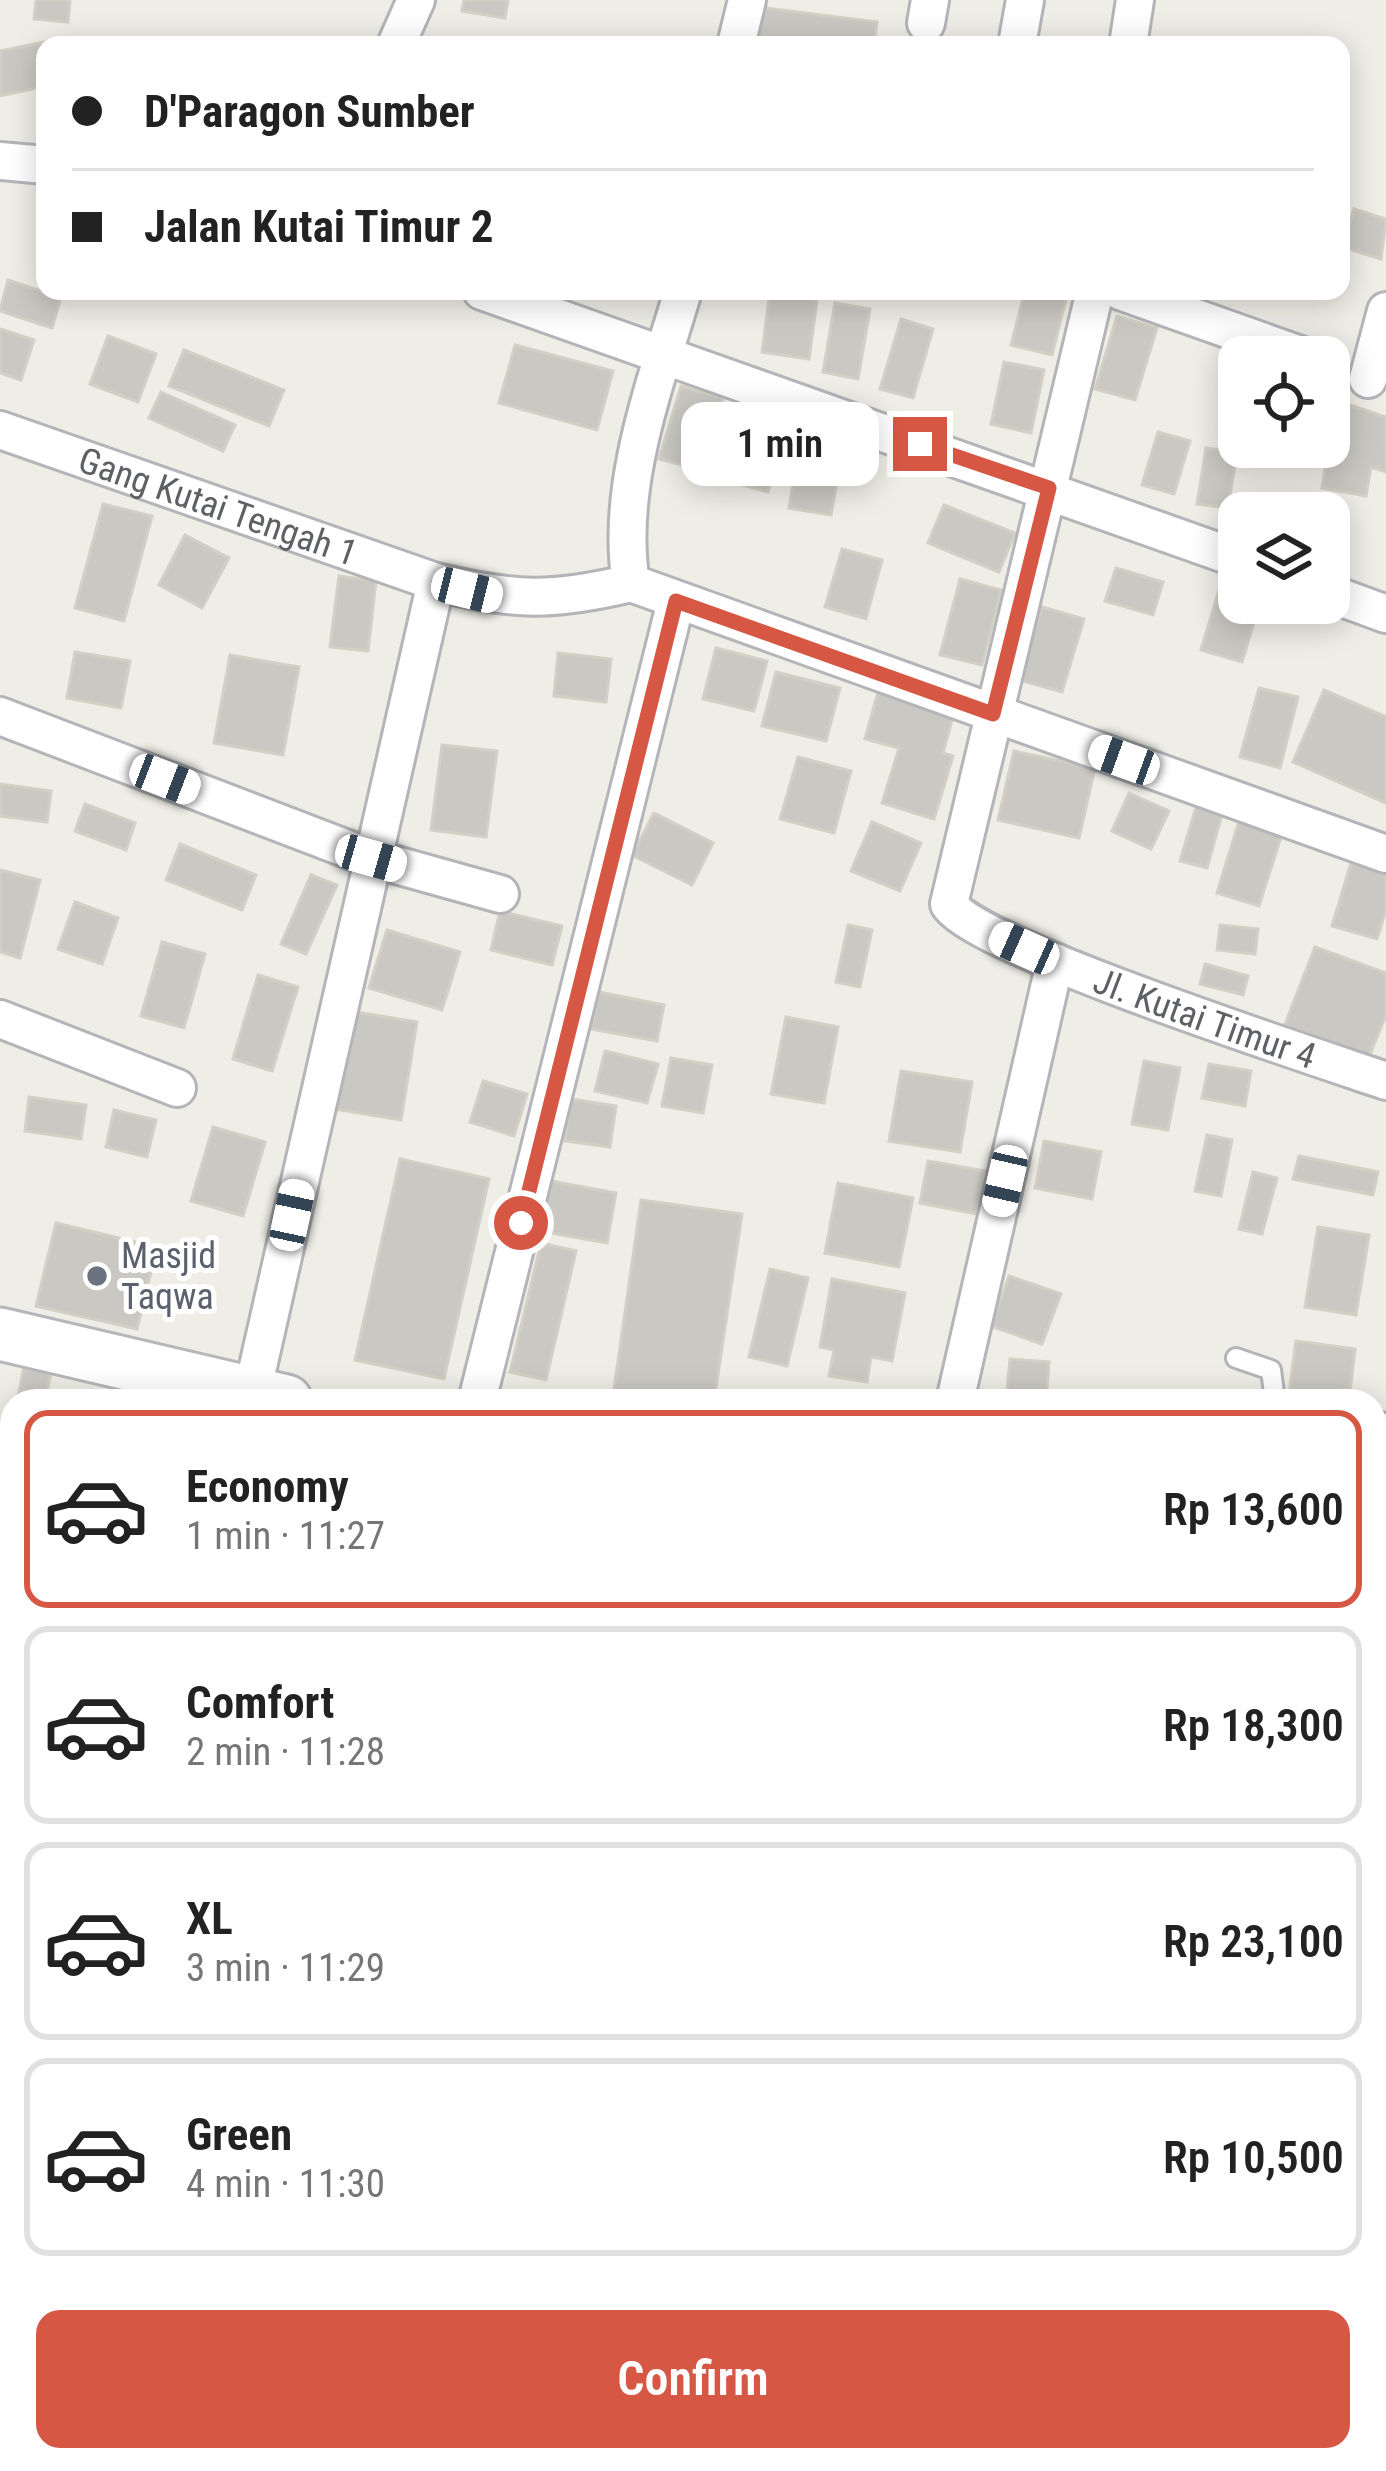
<!DOCTYPE html>
<html lang="en">
<head>
<meta charset="utf-8">
<style>
  body { margin:0; font-family:"Roboto Condensed",sans-serif; background:#f2f2f2; color:#222; height:100vh; display:flex; flex-direction:column; font-size:45px; white-space:nowrap }
  * { box-sizing:border-box; margin:0 }
  p { font-size:39px; color:#767676 }
  .icon { flex:none; width:66px; height:66px; fill:none; stroke:currentColor; stroke-width:2; stroke-linecap:round; stroke-linejoin:round }
  .map { position:relative; flex:1; overflow:hidden }
  .drawer { position:absolute; left:0px; top:1389px; width:1386px; height:1083px; display:flex; flex-direction:column; background:#fff; border-radius:36px 36px 0 0; box-shadow:0 6px 30px #0003 }
  .drawer>* { flex:none }
  .hud { position:absolute; left:36px; top:36px; width:1314px; height:264px; border-radius:24px; box-shadow:0 6px 30px #0003; display:grid; align-content:center; height:264px; padding:0 36px; background:#fff }
  .fabs { position:absolute; left:1218px; top:336px; display:grid; gap:24px }
  .fabs a { display:grid; place-items:center; width:132px; height:132px; border-radius:24px; background:#fff; box-shadow:0 6px 30px #0003; font-size:60px }
  .end { position:absolute; width:54px; height:54px; margin:-27px; border:15px solid #d65744; background:#fff; box-shadow:0 0 0 6px #fff }
  .from { border-radius:50% }
  .bubble { position:absolute; height:84px; border-radius:24px; background:#fff; box-shadow:0 6px 30px #0003; font-size:39px; font-weight:600; line-height:84px; text-align:center }
  .car { position:absolute; width:36px; height:72px; margin:-36px -18px; border-radius:15px; box-shadow:0 0 9px 3px #0007; background:linear-gradient(#fff 24%,#345 0 40%,#fff 0 76%,#345 0 86%,#fff 0) }
  .hud b { display:flex; align-items:center; gap:42px; height:114px; font-size:45px }
  .hud b+b { border-top:3px solid #e0e0e0 }
  .hud i { width:30px; height:30px; background:#222 }
  ul { padding:21px 0 0; list-style:none }
  li { display:flex; align-items:center; gap:36px; height:198px; margin:0 24px 18px; padding:0 12px; border:6px solid #e0e0e0; border-radius:24px }
  li div { flex:1 }
  li b { display:block; font-size:45px }
  li em { font-style:normal; font-weight:600 }
  li.on { border-color:#d65744 }
  li>.icon { width:108px; height:108px; stroke-width:1.5 }
  .primary-button { display:flex; gap:24px; margin-top:auto; padding:24px 36px }
  .primary-button a { flex:1; height:138px; border-radius:24px; background:#d65744; color:#fff; font-size:48px; font-weight:600; line-height:138px; text-align:center }
  .map>svg:first-child { display:block }
  .education { fill:#dedcd4 }
  .green { fill:#c5e3c7 }
  .building { fill:#cac8c2; stroke:#d2cfc5; stroke-width:3 }
  .lines { fill:none; stroke-linecap:round; stroke-linejoin:round }
  .lane-casing { stroke:#b3b5b9; stroke-width:24 }
  .street-casing { stroke:#b3b5b9; stroke-width:42 }
  .secondary-casing { stroke:#b5b7bb; stroke-width:57 }
  .highway-casing { stroke:#daa91a; stroke-width:72 }
  .lane { stroke:#fff; stroke-width:18 }
  .street { stroke:#fff; stroke-width:36 }
  .secondary { stroke:#fff; stroke-width:51 }
  .highway { stroke:#f1e09a; stroke-width:66 }
  .route { stroke:#d65744; stroke-width:15 }
  .worship-dot { fill:#6b7280; stroke:#fff; stroke-width:4.5 }
  .labels { text-anchor:middle; stroke-width:10; stroke-linejoin:round; paint-order:stroke }
  .street-label { font-size:36px; fill:#5e6064; stroke:#fff }
  .worship-label { font-size:36px; fill:#5b616d; stroke:#fff; text-anchor:start }
</style>
</head>
<body>
<div class="map">
<svg width="1386" height="2471" viewBox="0 0 1386 2471">
  <rect width="100%" height="100%" fill="#eeede6"/>
  <polygon class="education" points="1374,2325 1386,2327 1386,2471 1231,2471 1236,2460 1374,2460"/>
  <polygon class="green" points="643,2460 1084,2460 1081,2471 639,2471"/>
  <g class="building">
    <polygon points="36,0 70,0 68,22 34,19"/>
    <polygon points="464,0 508,0 505,18 462,11"/>
    <polygon points="757,7 877,22 874,45 752,44"/>
    <polygon points="48,41 45,86 0,96 0,51"/>
    <polygon points="1354,209 1386,219 1381,259 1342,247"/>
    <polygon points="8,280 61,298 52,328 0,311"/>
    <polygon points="770,291 818,293 809,359 762,352"/>
    <polygon points="1025,291 1068,291 1052,355 1011,345"/>
    <polygon points="835,303 870,309 858,379 823,372"/>
    <polygon points="1117,316 1157,328 1135,400 1095,389"/>
    <polygon points="901,319 933,329 913,398 880,389"/>
    <polygon points="0,329 34,340 21,380 0,373"/>
    <polygon points="108,336 156,354 138,402 90,384"/>
    <polygon points="515,345 613,371 597,430 499,403"/>
    <polygon points="184,350 284,390 269,426 169,386"/>
    <polygon points="1004,362 1044,370 1031,433 991,424"/>
    <polygon points="681,386 723,398 701,470 659,459"/>
    <polygon points="161,392 235,425 223,451 149,418"/>
    <polygon points="740,402 790,417 768,492 717,478"/>
    <polygon points="1350,405 1386,417 1386,472 1371,467 1366,496 1322,488 1328,449 1336,450"/>
    <polygon points="1158,432 1190,441 1174,494 1142,485"/>
    <polygon points="800,442 843,449 831,515 789,508"/>
    <polygon points="1206,448 1237,452 1228,508 1197,504"/>
    <polygon points="103,504 152,516 124,621 75,608"/>
    <polygon points="944,505 1015,533 999,572 928,543"/>
    <polygon points="185,535 229,558 202,608 159,585"/>
    <polygon points="842,549 882,560 866,619 825,607"/>
    <polygon points="1116,568 1163,582 1153,615 1105,601"/>
    <polygon points="339,576 376,581 368,651 330,647"/>
    <polygon points="960,579 1001,590 982,665 940,655"/>
    <polygon points="1222,580 1239,585 1239,603 1260,603 1242,662 1201,650"/>
    <polygon points="1042,607 1084,619 1062,692 1019,680"/>
    <polygon points="716,648 767,661 754,711 703,699"/>
    <polygon points="75,652 130,661 121,708 67,698"/>
    <polygon points="558,653 611,659 606,702 554,696"/>
    <polygon points="230,655 299,667 283,755 214,743"/>
    <polygon points="776,672 840,688 826,741 762,726"/>
    <polygon points="1259,688 1298,697 1280,768 1240,757"/>
    <polygon points="1324,690 1386,717 1386,803 1293,762"/>
    <polygon points="878,692 954,713 943,753 953,756 934,819 882,803 899,748 865,739"/>
    <polygon points="442,745 497,751 486,837 431,830"/>
    <polygon points="1014,751 1095,768 1079,838 998,820"/>
    <polygon points="798,757 851,771 834,833 780,819"/>
    <polygon points="0,784 51,791 47,822 0,816"/>
    <polygon points="1129,793 1169,811 1151,849 1112,831"/>
    <polygon points="85,804 135,823 126,850 75,831"/>
    <polygon points="1197,804 1223,811 1207,868 1180,861"/>
    <polygon points="654,813 713,843 692,885 632,855"/>
    <polygon points="1239,821 1282,834 1259,906 1217,893"/>
    <polygon points="872,822 921,843 900,891 851,871"/>
    <polygon points="180,844 256,875 242,910 166,880"/>
    <polygon points="1351,863 1386,873 1386,910 1377,939 1332,926"/>
    <polygon points="0,870 40,880 20,958 0,952"/>
    <polygon points="311,875 337,885 306,954 281,944"/>
    <polygon points="75,902 118,918 102,964 58,949"/>
    <polygon points="500,911 562,926 552,965 491,950"/>
    <polygon points="848,925 872,930 860,987 836,982"/>
    <polygon points="1220,925 1258,929 1255,954 1217,950"/>
    <polygon points="387,930 460,952 442,1010 369,988"/>
    <polygon points="162,942 205,954 184,1028 141,1016"/>
    <polygon points="1315,947 1386,973 1386,1015 1368,1059 1284,1027"/>
    <polygon points="1205,964 1248,976 1243,995 1200,984"/>
    <polygon points="258,975 298,987 272,1071 233,1059"/>
    <polygon points="599,992 664,1005 657,1041 591,1029"/>
    <polygon points="350,1011 417,1022 401,1120 335,1109"/>
    <polygon points="786,1017 838,1027 824,1103 771,1094"/>
    <polygon points="605,1051 658,1064 647,1103 595,1091"/>
    <polygon points="671,1058 712,1065 703,1113 662,1106"/>
    <polygon points="1144,1061 1180,1068 1168,1130 1132,1124"/>
    <polygon points="1209,1064 1251,1071 1245,1106 1202,1098"/>
    <polygon points="901,1071 972,1082 960,1152 889,1141"/>
    <polygon points="483,1081 527,1094 514,1136 470,1122"/>
    <polygon points="29,1097 86,1105 81,1139 25,1131"/>
    <polygon points="571,1099 616,1106 610,1147 565,1141"/>
    <polygon points="114,1110 156,1120 147,1157 106,1147"/>
    <polygon points="213,1127 265,1142 243,1216 191,1201"/>
    <polygon points="1207,1135 1232,1140 1221,1196 1195,1191"/>
    <polygon points="1044,1141 1101,1152 1092,1199 1035,1188"/>
    <polygon points="1299,1156 1378,1172 1373,1195 1293,1179"/>
    <polygon points="400,1159 489,1179 444,1379 355,1360"/>
    <polygon points="928,1161 985,1171 977,1214 920,1203"/>
    <polygon points="1253,1172 1277,1178 1262,1234 1239,1229"/>
    <polygon points="551,1181 616,1193 607,1243 540,1231"/>
    <polygon points="838,1183 913,1198 899,1267 825,1253"/>
    <polygon points="641,1200 742,1214 714,1401 613,1396"/>
    <polygon points="56,1223 157,1247 137,1329 36,1306"/>
    <polygon points="1318,1227 1369,1235 1356,1315 1305,1307"/>
    <polygon points="541,1243 576,1251 546,1380 510,1372"/>
    <polygon points="770,1269 808,1278 787,1366 749,1357"/>
    <polygon points="1009,1276 1061,1294 1042,1344 991,1326"/>
    <polygon points="832,1279 905,1293 892,1361 871,1357 867,1382 829,1376 834,1350 820,1347"/>
    <polygon points="1296,1341 1355,1349 1349,1401 1289,1393"/>
    <polygon points="1010,1359 1049,1362 1046,1401 1006,1401"/>
    <polygon points="24,1368 51,1373 45,1401 17,1401"/>
    <polygon points="0,1544 12,1547 3,1592 0,1592"/>
    <polygon points="12,1691 12,1775 0,1777 0,1692"/>
    <polygon points="1374,1830 1386,1831 1386,1878 1374,1877"/>
    <polygon points="1374,1913 1386,1915 1386,2000 1374,1998"/>
    <polygon points="1374,2063 1386,2063 1386,2110 1374,2109"/>
  </g>
  <g class="lines">
    <defs>
      <g id="lane">
        <polyline points="1236,1358 1271,1370 1275,1401"/>
        <polyline points="1374,1421 1386,1423"/>
      </g>
      <g id="street">
        <polyline points="926,23 930,0"/>
        <polyline points="396,45 416,0"/>
        <polyline points="736,45 747,0"/>
        <polyline points="1017,45 1025,0"/>
        <polyline points="1128,45 1135,0"/>
        <polyline points="0,161 45,165"/>
        <polyline points="482,291 1239,559"/>
        <path id="s1" d="M1095,291L949,904C973,946 1319,1058 1386,1081"/>
        <polyline points="1120,291 1306,357"/>
        <polyline points="1368,379 1386,311"/>
        <path id="s2" d="M0,430L436,582C516,601 551,602 631,583"/>
        <polyline points="631,583 1386,854"/>
        <path d="M631,583C615,487 656,382 683,291"/>
        <polyline points="1329,593 1386,614"/>
        <polyline points="0,716 371,858 500,894"/>
        <polyline points="0,1019 177,1088"/>
        <polyline points="252,1393 436,582"/>
        <polyline points="477,1401 676,601"/>
        <polyline points="955,1401 1055,962"/>
        <polyline points="0,1879 12,1879"/>
        <polyline points="1374,2023 1386,2026"/>
        <polyline points="0,2127 12,2127"/>
        <polyline points="0,2367 12,2367"/>
        <polyline points="412,2460 451,2471"/>
        <polyline points="62,2471 65,2460"/>
        <polyline points="595,2471 598,2460"/>
      </g>
      <polyline id="secondary" points="0,1334 286,1401"/>
      <g id="highway">
        <polyline points="1374,1546 1386,1480"/>
        <polyline points="1164,2471 1168,2460"/>
      </g>
    </defs>
    <use href="#lane" class="lane-casing"/>
    <use href="#street" class="street-casing"/>
    <use href="#secondary" class="secondary-casing"/>
    <use href="#highway" class="highway-casing"/>
    <use href="#lane" class="lane"/>
    <use href="#street" class="street"/>
    <use href="#secondary" class="secondary"/>
    <use href="#highway" class="highway"/>
  </g>
  <g class="lines">
    <polyline class="route" points="521,1223 676,601 993,714 1049,488 920,444"/>
  </g>
  <circle class="worship-dot" cx="97" cy="1276" r="12"/>
  <g class="labels">
    <g class="street-label">
      <text dy="13" stroke="none"><textPath href="#s2" startOffset="231">Gang Kutai Tengah 1</textPath></text>
      <text dy="13" stroke="none"><textPath href="#s1" startOffset="912">Jl. Kutai Timur 4</textPath></text>
    </g>
    <g class="worship-label">
      <text x="121" y="1268">Masjid<tspan x="121" dy="41">Taqwa</tspan></text>
    </g>
  </g>
</svg>
<div class="fabs">
<a><svg class="icon" aria-label="locate" viewBox="0 0 24 24"><circle cx="12" cy="12" r="6"/><path d="M12 2v4M12 18v4M2 12h4M18 12h4"/></svg></a>
<a><svg class="icon" aria-label="layers" viewBox="0 0 24 24"><path d="M12 4l9 5-9 5-9-5zM3 14l9 5 9-5"/></svg></a>
</div>
<i class="end from" style="left:521px;top:1223px"></i>
<i class="end" style="left:920px;top:444px"></i>
<div class="bubble" style="left:681px;top:402px;width:198px">1 min</div>
<i class="car" style="left:467px;top:590px;rotate:104deg"></i>
<i class="car" style="left:1124px;top:760px;rotate:290deg"></i>
<i class="car" style="left:165px;top:779px;rotate:111deg"></i>
<i class="car" style="left:371px;top:858px;rotate:106deg"></i>
<i class="car" style="left:1024px;top:948px;rotate:294deg"></i>
<i class="car" style="left:1005px;top:1181px;rotate:193deg"></i>
<i class="car" style="left:292px;top:1215px;rotate:12deg"></i>
<div class="hud">
<b><i class="from"></i>D'Paragon Sumber</b>
<b><i></i>Jalan Kutai Timur 2</b>
</div>
<section class="drawer">
<ul>
<li class="on"><svg class="icon" aria-label="car" viewBox="0 0 24 24"><path d="M5 17H2v-5l4-1 3-4h7l3 4 3 1v5h-3M9 17h6M6 11h13"/><circle cx="7" cy="17" r="2"/><circle cx="17" cy="17" r="2"/></svg><div><b>Economy</b><p>1 min · 11:27</p></div><em>Rp 13,600</em></li>
<li><svg class="icon" aria-label="car" viewBox="0 0 24 24"><path d="M5 17H2v-5l4-1 3-4h7l3 4 3 1v5h-3M9 17h6M6 11h13"/><circle cx="7" cy="17" r="2"/><circle cx="17" cy="17" r="2"/></svg><div><b>Comfort</b><p>2 min · 11:28</p></div><em>Rp 18,300</em></li>
<li><svg class="icon" aria-label="car" viewBox="0 0 24 24"><path d="M5 17H2v-5l4-1 3-4h7l3 4 3 1v5h-3M9 17h6M6 11h13"/><circle cx="7" cy="17" r="2"/><circle cx="17" cy="17" r="2"/></svg><div><b>XL</b><p>3 min · 11:29</p></div><em>Rp 23,100</em></li>
<li><svg class="icon" aria-label="car" viewBox="0 0 24 24"><path d="M5 17H2v-5l4-1 3-4h7l3 4 3 1v5h-3M9 17h6M6 11h13"/><circle cx="7" cy="17" r="2"/><circle cx="17" cy="17" r="2"/></svg><div><b>Green</b><p>4 min · 11:30</p></div><em>Rp 10,500</em></li>
</ul>
<div class="primary-button"><a>Confirm</a></div>
</section>
</div>
</body>
</html>
